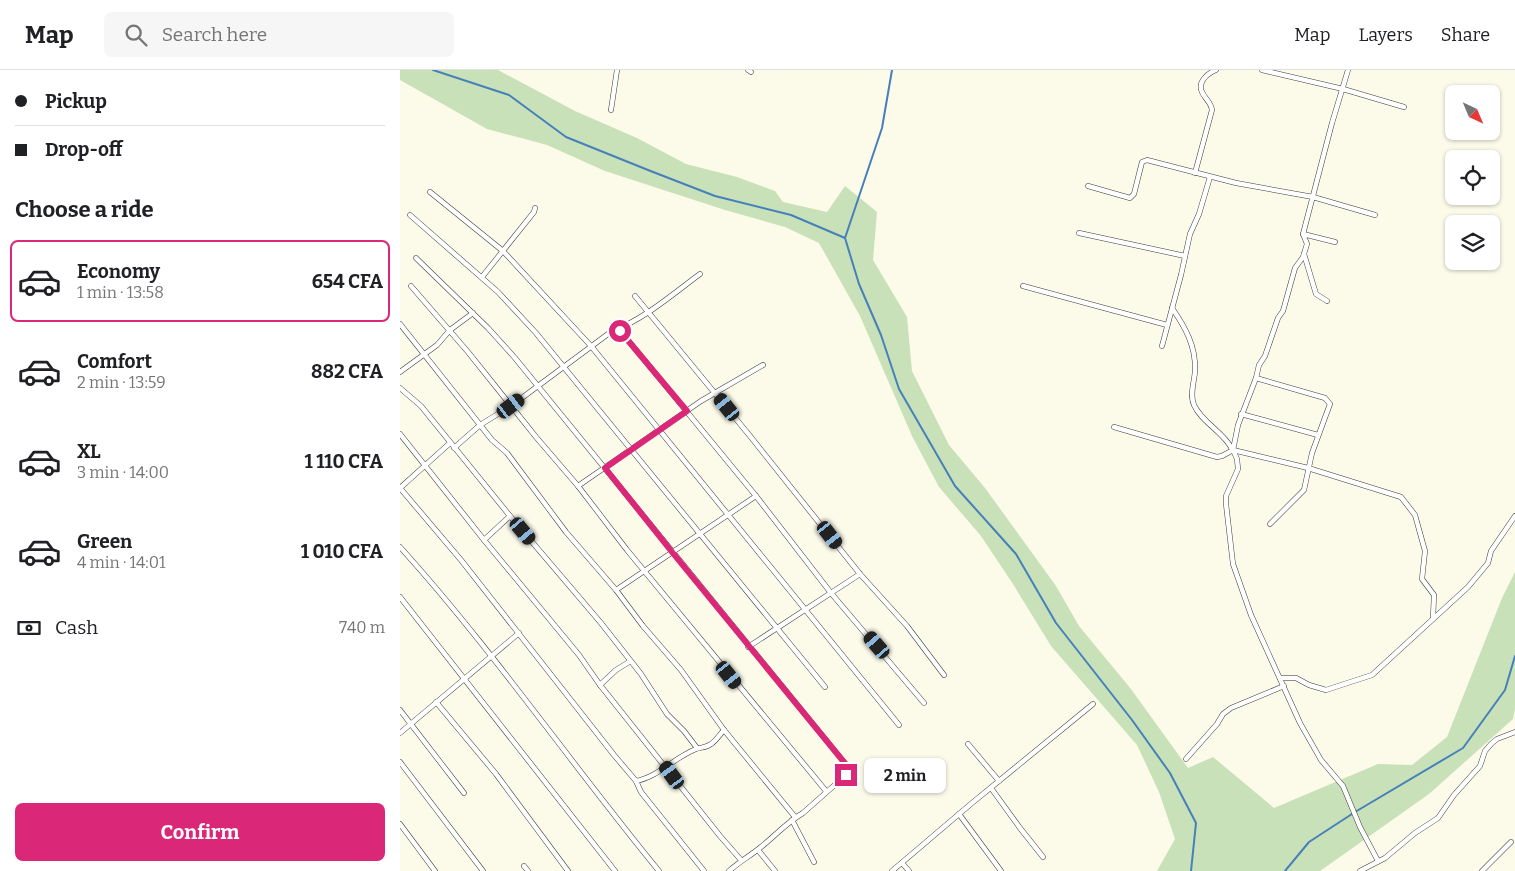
<!DOCTYPE html>
<html lang="en">
<head>
<meta charset="utf-8">
<style>
  body { margin:0; font-family:Bitter,serif; background:#f6f6f6; color:#202124; height:100vh; display:flex; flex-direction:column; font-size:19px; white-space:nowrap }
  * { box-sizing:border-box; margin:0 }
  p { font-size:16px; color:#757577 }
  .icon { flex:none; width:28px; height:28px; fill:none; stroke:currentColor; stroke-width:2; stroke-linecap:round; stroke-linejoin:round }
  .map { position:relative; flex:1; overflow:hidden }
  .drawer { display:flex; flex-direction:column; background:#fff; width:400px }
  .drawer>* { flex:none }
  .top-card { display:grid; align-content:center; height:110px; padding:0 15px; background:#fff }
  .needle { width:32px; rotate:136deg }
  .controls { position:absolute; left:1045px; top:15px; display:grid; gap:10px }
  .controls a { display:grid; place-items:center; width:55px; height:55px; border-radius:8px; background:#fff; box-shadow:0 1px 4px #0004; font-size:25px }
  .end { position:absolute; width:22px; height:22px; margin:-11px; border:6px solid #db2777; background:#fff; box-shadow:0 0 0 2px #fff }
  .from { border-radius:50% }
  .bubble { position:absolute; height:35px; border-radius:8px; background:#fff; box-shadow:0 1px 4px #0004; font-size:16px; font-weight:700; line-height:35px; text-align:center }
  .car { position:absolute; width:15px; height:30px; margin:-15px -8px; border-radius:6px; box-shadow:0 0 4px 1px #0007; background:linear-gradient(#222 24%,#8ab4d8 0 40%,#222 0 76%,#8ab4d8 0 86%,#222 0) }
  .top-card b { display:flex; align-items:center; gap:18px; height:48px; font-size:19px }
  .top-card b+b { border-top:1px solid #e0e0e0 }
  .top-card i { width:12px; height:12px; background:#202124 }
  ul { padding:0; list-style:none }
  li { display:flex; align-items:center; gap:15px; height:82px; margin:0 10px 8px; padding:0 5px; border:2px solid transparent; border-radius:8px }
  li div { flex:1 }
  li b { display:block; font-size:19px }
  li em { font-style:normal; font-weight:700 }
  li.selected { border-color:#db2777 }
  li>.icon { width:45px; height:45px; stroke-width:1.5 }
  h2 { padding:0 15px; font-size:22px; line-height:60px }
  .pay { display:flex; align-items:center; gap:12px; height:55px; padding:0 15px; font-size:19px }
  .pay p { margin-inline-start:auto }
  .button { display:flex; gap:10px; margin-top:auto; padding:10px 15px }
  .button a { flex:1; height:58px; border-radius:8px; background:#db2777; color:#fff; font-size:20px; font-weight:700; line-height:58px; text-align:center }
  header { display:flex; align-items:center; gap:30px; box-sizing:border-box; height:70px; padding:0 25px; background:#fff; border-bottom:1px solid #e0e0e0 }
  header strong { font-size:24px }
  nav { display:flex; gap:28px; margin-inline-start:auto; font-size:18px }
  .search { width:350px; height:45px; background:#f6f6f6; display:flex; align-items:center; gap:12px; box-sizing:border-box; padding:0 18px; border-radius:8px; color:#757577; font-size:19px }
  main { display:flex; flex:1; min-height:0 }
  .map>svg:first-child { display:block }
  .green { fill:#c9e1b8 }
  .lines { fill:none; stroke-linecap:round; stroke-linejoin:round }
  .stream { stroke:#4580ba; stroke-width:2 }
  .street-casing { stroke:#3c3c3c; stroke-width:5.5 }
  .street { stroke:#fff; stroke-width:4.5 }
  .route { stroke:#db2777; stroke-width:6 }
</style>
</head>
<body>
<header>
<strong>Map</strong>
<div class="search"><svg class="icon" aria-label="search" viewBox="0 0 24 24"><circle cx="10" cy="10" r="6"/><path d="M15 15l6 6"/></svg>Search here</div>
<nav><a>Map</a><a>Layers</a><a>Share</a></nav>
</header>
<main>
<section class="drawer">
<div class="top-card">
<b><i class="from"></i>Pickup</b>
<b><i></i>Drop-off</b>
</div>
<h2>Choose a ride</h2>
<ul>
<li class="selected"><svg class="icon" aria-label="car" viewBox="0 0 24 24"><path d="M5 17H2v-5l4-1 3-4h7l3 4 3 1v5h-3M9 17h6M6 11h13"/><circle cx="7" cy="17" r="2"/><circle cx="17" cy="17" r="2"/></svg><div><b>Economy</b><p>1 min · 13:58</p></div><em>654 CFA</em></li>
<li><svg class="icon" aria-label="car" viewBox="0 0 24 24"><path d="M5 17H2v-5l4-1 3-4h7l3 4 3 1v5h-3M9 17h6M6 11h13"/><circle cx="7" cy="17" r="2"/><circle cx="17" cy="17" r="2"/></svg><div><b>Comfort</b><p>2 min · 13:59</p></div><em>882 CFA</em></li>
<li><svg class="icon" aria-label="car" viewBox="0 0 24 24"><path d="M5 17H2v-5l4-1 3-4h7l3 4 3 1v5h-3M9 17h6M6 11h13"/><circle cx="7" cy="17" r="2"/><circle cx="17" cy="17" r="2"/></svg><div><b>XL</b><p>3 min · 14:00</p></div><em>1 110 CFA</em></li>
<li><svg class="icon" aria-label="car" viewBox="0 0 24 24"><path d="M5 17H2v-5l4-1 3-4h7l3 4 3 1v5h-3M9 17h6M6 11h13"/><circle cx="7" cy="17" r="2"/><circle cx="17" cy="17" r="2"/></svg><div><b>Green</b><p>4 min · 14:01</p></div><em>1 010 CFA</em></li>
</ul>
<div class="pay"><svg class="icon" aria-label="cash" viewBox="0 0 24 24"><path d="M3 7h18v10H3z"/><circle cx="12" cy="12" r="2"/></svg>Cash<p>740 m</p></div>
<div class="button"><a>Confirm</a></div>
</section>
<div class="map">
<svg width="1115" height="801" viewBox="0 0 1115 801">
  <rect width="100%" height="100%" fill="#fcfae9"/>
  <polygon class="green" points="0,0 98,0 175,41 237,68 286,94 337,107 375,121 383,132 427,142 445,116 477,142 473,190 507,247 512,301 549,375 585,418 656,516 679,556 731,619 788,698 813,687 874,738 978,694 1012,695 1047,667 1102,528 1115,502 1115,639 1113,649 1029,724 920,801 757,801 775,769 759,722 737,675 651,576 613,514 581,466 539,417 512,366 460,246 419,173 385,157 325,140 205,101 147,75 87,59 0,10"/>
  <g class="lines">
    <g class="stream">
      <polyline points="33,0 109,25 166,67 248,100 315,126 391,145 445,168 459,214 481,265 499,319 555,416 616,484 656,553 732,650 770,703 796,753 791,801"/>
      <polyline points="445,168 482,58 492,0"/>
      <polyline points="885,801 909,772 955,742 1063,678 1105,620 1115,586"/>
    </g>
    <defs>
      <g id="street">
        <polyline points="348,0 351,2"/>
        <polyline points="862,0 943,19 1004,37"/>
        <polyline points="948,0 932,53 903,164 907,174 903,187 895,198 883,241 878,248 865,286 859,295 856,308 838,355 833,380 837,389 838,399 826,426 826,434 833,494 851,545 900,653 921,690 943,716 960,757 978,791"/>
        <polyline points="211,40 217,0"/>
        <path d="M795,103L812,40C811,32 805,29 802,22C797,12 808,3 816,0"/>
        <polyline points="688,116 730,128 734,124 742,92 747,90 836,113 913,127 975,145"/>
        <polyline points="30,122 103,181 191,276 499,655"/>
        <polyline points="10,145 98,222 136,263 425,617"/>
        <polyline points="679,163 785,186"/>
        <polyline points="903,164 935,172"/>
        <polyline points="904,184 916,224 927,231"/>
        <path d="M16,188L88,258L115,288L448,697L449,702L446,705L403,743C387,752 375,766 361,777C350,786 339,792 329,801"/>
        <polyline points="82,207 134,142 135,138"/>
        <polyline points="11,216 68,282 136,367 178,416 227,480 426,721"/>
        <polyline points="623,216 767,255"/>
        <polyline points="235,226 350,366 460,504 507,556 544,605"/>
        <path d="M772,238C785,257 796,276 795,300C795,310 789,324 794,335C802,353 824,362 832,379"/>
        <polyline points="0,254 92,370 107,383 166,462 216,520 243,556 281,600 324,660 395,747"/>
        <polyline points="218,260 223,264 356,426 431,523 524,633"/>
        <polyline points="762,276 781,205 790,164 799,144 810,107"/>
        <polyline points="0,302 37,275 50,260 73,243"/>
        <polyline points="856,308 925,328 930,334 912,383 904,420 870,454"/>
        <polyline points="0,318 21,336 110,446 201,553 241,604 267,644 284,661 297,678"/>
        <polyline points="841,344 918,365"/>
        <polyline points="714,357 817,387 822,386 833,380 908,398 1001,427 1015,445 1025,481 1022,509 1034,525 1033,548"/>
        <polyline points="0,364 84,470 179,585 200,615 320,766 341,790"/>
        <path d="M54,378L80,355L111,336L212,261C242,251 274,223 300,204"/>
        <polyline points="178,416 301,331 363,295"/>
        <polyline points="0,418 61,490 214,685 236,711 241,722 304,801"/>
        <polyline points="0,418 50,373"/>
        <polyline points="84,470 110,446"/>
        <path d="M0,477C93,580 171,694 259,801"/>
        <polyline points="216,520 356,426"/>
        <polyline points="0,527 215,801"/>
        <polyline points="348,577 460,504"/>
        <polyline points="880,608 896,608 909,615 926,620 972,605 1068,517 1088,493 1091,481 1115,446"/>
        <polyline points="200,615 216,600 229,592"/>
        <polyline points="36,632 96,704 168,801"/>
        <polyline points="0,640 64,723"/>
        <polyline points="0,663 119,563"/>
        <polyline points="568,674 599,711"/>
        <polyline points="786,689 817,654 823,644 831,638 884,616"/>
        <polyline points="0,692 83,801"/>
        <path d="M236,711C258,707 275,687 296,679C301,677 306,678 311,674C316,671 320,664 324,660"/>
        <polyline points="591,718 620,758 643,787"/>
        <polyline points="559,744 601,801"/>
        <polyline points="392,750 414,792"/>
        <polyline points="0,754 35,801"/>
        <polyline points="358,780 375,801"/>
        <polyline points="502,793 509,801"/>
        <polyline points="124,796 128,801"/>
        <polyline points="492,801 572,733 693,634"/>
        <polyline points="960,801 985,788 1015,763 1038,748 1054,725 1080,696 1085,681 1091,674 1097,669 1115,662"/>
        <polyline points="1082,801 1111,772"/>
      </g>
    </defs>
    <use href="#street" class="street-casing"/>
    <use href="#street" class="street"/>
  </g>
  <g class="lines">
    <polyline class="route" points="220,261 287,341 205,398 272,482 448,697 449,702 446,705"/>
  </g>
</svg>
<div class="controls">
<a><svg class="needle" viewBox="-14 -14 28 28"><path d="M0-13l5 13h-10z" fill="#e53935"/><path d="M0 13l5-13h-10z" fill="#757577"/></svg></a>
<a><svg class="icon" aria-label="locate" viewBox="0 0 24 24"><circle cx="12" cy="12" r="6"/><path d="M12 2v4M12 18v4M2 12h4M18 12h4"/></svg></a>
<a><svg class="icon" aria-label="layers" viewBox="0 0 24 24"><path d="M12 4l9 5-9 5-9-5zM3 14l9 5 9-5"/></svg></a>
</div>
<i class="end from" style="left:220px;top:261px"></i>
<i class="end" style="left:446px;top:705px"></i>
<div class="bubble" style="left:464px;top:688px;width:82px">2 min</div>
<i class="car" style="left:111px;top:336px;rotate:53deg"></i>
<i class="car" style="left:327px;top:337px;rotate:321deg"></i>
<i class="car" style="left:123px;top:461px;rotate:140deg"></i>
<i class="car" style="left:430px;top:465px;rotate:142deg"></i>
<i class="car" style="left:477px;top:575px;rotate:319deg"></i>
<i class="car" style="left:329px;top:605px;rotate:141deg"></i>
<i class="car" style="left:272px;top:705px;rotate:324deg"></i>
</div>
</main>
</body>
</html>
